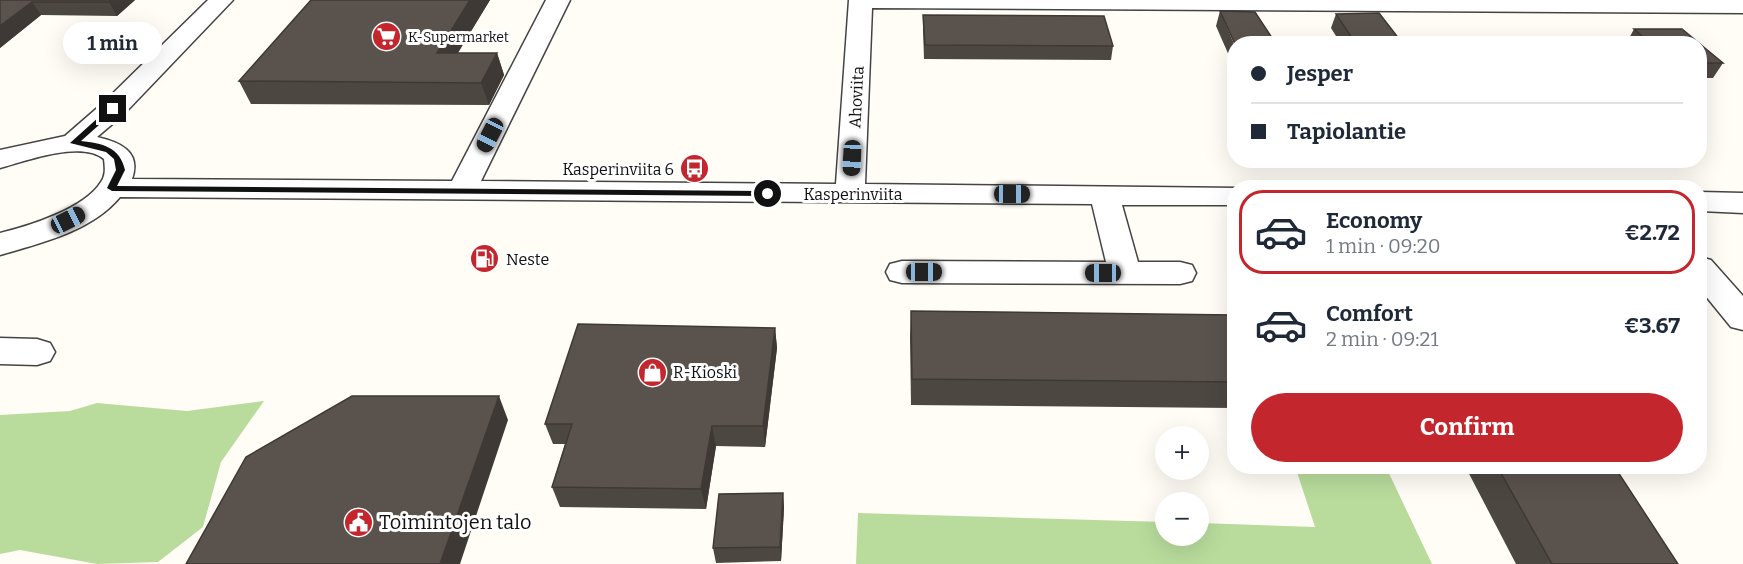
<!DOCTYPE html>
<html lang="en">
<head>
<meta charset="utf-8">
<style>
  body { margin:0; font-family:Bitter,serif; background:#f6f6f7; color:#1f2937; height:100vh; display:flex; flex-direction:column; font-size:22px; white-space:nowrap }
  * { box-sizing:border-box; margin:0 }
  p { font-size:20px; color:#747a83 }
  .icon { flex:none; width:33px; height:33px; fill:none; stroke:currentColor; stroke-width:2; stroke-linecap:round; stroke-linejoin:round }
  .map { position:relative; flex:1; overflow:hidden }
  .sheet { position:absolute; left:1227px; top:180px; width:480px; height:294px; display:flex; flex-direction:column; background:#fff; border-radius:24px; box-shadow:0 6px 24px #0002 }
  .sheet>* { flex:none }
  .top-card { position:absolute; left:1227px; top:36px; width:480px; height:132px; border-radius:24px; box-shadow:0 6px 24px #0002; display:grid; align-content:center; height:132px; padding:0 24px; background:#fff }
  .fabs { position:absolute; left:1155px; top:426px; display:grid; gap:12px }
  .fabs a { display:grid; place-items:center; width:54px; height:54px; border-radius:50%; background:#fff; box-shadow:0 6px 24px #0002; font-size:30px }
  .end { position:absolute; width:27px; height:27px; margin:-14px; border:8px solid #111; background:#fff; box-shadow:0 0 0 3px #fff }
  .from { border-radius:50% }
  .bubble { position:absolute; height:42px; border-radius:21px; background:#fff; box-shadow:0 6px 24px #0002; font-size:20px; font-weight:700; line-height:42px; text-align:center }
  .car { position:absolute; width:18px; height:36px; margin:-18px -9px; border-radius:8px; box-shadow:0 0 4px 2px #0007; background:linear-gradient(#222 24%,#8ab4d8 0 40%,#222 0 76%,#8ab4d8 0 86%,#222 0) }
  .top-card b { display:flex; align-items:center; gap:21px; height:57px; font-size:22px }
  .top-card b+b { border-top:2px solid #e0e1e3 }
  .top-card i { width:15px; height:15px; background:#1f2937 }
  ul { padding:10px 0 0; list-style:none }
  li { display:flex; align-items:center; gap:18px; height:84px; margin:0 12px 9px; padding:0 12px; border:3px solid transparent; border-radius:24px }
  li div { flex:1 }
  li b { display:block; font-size:22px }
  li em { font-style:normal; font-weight:700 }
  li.selected { border-color:#c4262e }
  li>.icon { width:54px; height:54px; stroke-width:1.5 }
  .button { display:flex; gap:12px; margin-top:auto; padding:12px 24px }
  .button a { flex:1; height:69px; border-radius:36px; background:#c4262e; color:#fff; font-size:24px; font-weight:700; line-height:69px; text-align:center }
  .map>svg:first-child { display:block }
  .forest { fill:#b9dc9c }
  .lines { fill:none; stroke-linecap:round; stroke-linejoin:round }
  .minor-casing { stroke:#444; stroke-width:3 }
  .minor { fill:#fff; fill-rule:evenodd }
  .wall { fill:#4d4742 }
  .shaded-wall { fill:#3f3936 }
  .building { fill:#5a524d; stroke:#3f3936; stroke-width:1.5 }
  .route { fill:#111 }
  .labels { text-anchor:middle; stroke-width:6; stroke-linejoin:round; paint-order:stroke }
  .far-poi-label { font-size:14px; fill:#111; stroke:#fff; text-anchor:start }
  .street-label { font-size:16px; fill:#111; stroke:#fff }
  .poi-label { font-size:16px; fill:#111; stroke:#fff; text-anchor:start }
  .near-poi-label { font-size:20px; fill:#111; stroke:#fff; text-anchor:start }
</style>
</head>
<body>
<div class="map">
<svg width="1743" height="564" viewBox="0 0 1743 564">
  <rect width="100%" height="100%" fill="#fffdf5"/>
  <g class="forest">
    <polygon points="264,401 221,462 203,527 158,562 97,564 20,550 0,554 0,415 70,411 97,403 187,411"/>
    <polygon points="1295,466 1386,467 1432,564 856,564 858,513 1165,522 1166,536 1198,536 1199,523 1315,527"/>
  </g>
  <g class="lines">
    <defs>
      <g id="minor">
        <path d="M208,0H233L123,115L97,137C119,142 142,151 132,179L452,181L546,0H570L481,181L836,184L849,0H1743V13L872,8L865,184L1238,188H1234V205H1122L1138,262H1180L1192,265L1196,273L1192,281L1180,284L902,283L890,280L886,272L890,264L902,261L1106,262L1092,204L120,197C92,231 41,243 0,255V233C29,226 84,209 101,182C106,175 105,168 104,159C81,140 26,161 0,168V150L65,136L103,103Z"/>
        <polygon points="1700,192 1743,193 1743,213 1700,211"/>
        <polygon points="1700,257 1711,260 1743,296 1743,330 1731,327 1700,289"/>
        <polygon points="0,338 37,339 50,343 55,352 50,361 37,365 0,364"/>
      </g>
    </defs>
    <use href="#minor" class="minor-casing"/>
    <use href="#minor" class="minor"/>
  </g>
  <g class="wall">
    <polygon points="0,0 135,0 117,16 41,15 0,48"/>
    <polygon points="311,0 490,0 458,53 497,53 504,75 489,105 251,104 239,81"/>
    <polygon points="1220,11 1234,44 1234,67 1216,26"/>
    <polygon points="1336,14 1403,44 1341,44 1331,28"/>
    <polygon points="923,15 1113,46 1111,60 924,59 923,29"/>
    <polygon points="1634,29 1700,44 1626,44"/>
    <polygon points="1700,44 1723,63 1713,78 1700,78"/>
    <polygon points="911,311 1234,315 1234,408 911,405 910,337"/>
    <polygon points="775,328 777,348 765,447 716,446 706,509 560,507 552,487 565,444 553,444 545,424"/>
    <polygon points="1465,466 1614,466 1678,564 1516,564"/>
    <polygon points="783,493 784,508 781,561 716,563 713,548"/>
  </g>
  <g class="shaded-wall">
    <polygon points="111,0 135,0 117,16 109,2"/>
    <polygon points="470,0 490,0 444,75 437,53"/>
    <polygon points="32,2 41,15 0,48 0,26"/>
    <polygon points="497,53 504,75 489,105 481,83"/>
    <polygon points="775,328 777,348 765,447 763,426"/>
    <polygon points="499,396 508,420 460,564 440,564"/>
    <polygon points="712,426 716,446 706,509 701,489"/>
    <polygon points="783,493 784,508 781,561 780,547"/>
  </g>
  <g class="building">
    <polygon points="0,0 111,0 109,2 32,2 0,26"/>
    <polygon points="311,0 470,0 437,53 497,53 481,83 239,81"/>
    <polygon points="1220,11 1255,12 1276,44 1235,44"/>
    <polygon points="1379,13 1403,44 1356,44 1336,14"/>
    <polygon points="923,15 1104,16 1113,46 925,45"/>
    <polygon points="1634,29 1682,29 1700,44 1651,44"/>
    <polygon points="1700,44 1723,63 1700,63"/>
    <polygon points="911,311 1234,315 1234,382 912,379"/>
    <polygon points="578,324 775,328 763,426 712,426 701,489 552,487 572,424 545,424"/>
    <polygon points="352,396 499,396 440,564 186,564 246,457"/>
    <polygon points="1497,466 1614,466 1678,564 1552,564"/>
    <polygon points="783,493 780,547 713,548 719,494"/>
  </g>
  <path class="route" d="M110,107L117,109L81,141C102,143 120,147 125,170L117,186L768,191L773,194L768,196L112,191L107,188L116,170L114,159L106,152L70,143Z"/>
  <defs>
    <symbol id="supermarket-disc" viewBox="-11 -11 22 22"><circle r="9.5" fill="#c4262e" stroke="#fff"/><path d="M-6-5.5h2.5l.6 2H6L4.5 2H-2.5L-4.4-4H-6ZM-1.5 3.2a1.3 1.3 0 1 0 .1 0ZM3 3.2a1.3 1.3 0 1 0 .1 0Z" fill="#fff"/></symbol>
    <symbol id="bus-disc" viewBox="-11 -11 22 22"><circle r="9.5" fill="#c4262e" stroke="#fff"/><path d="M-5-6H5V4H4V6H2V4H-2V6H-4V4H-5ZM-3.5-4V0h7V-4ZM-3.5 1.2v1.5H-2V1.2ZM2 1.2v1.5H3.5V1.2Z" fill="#fff"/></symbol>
    <symbol id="fuel-disc" viewBox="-11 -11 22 22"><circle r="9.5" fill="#c4262e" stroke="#fff"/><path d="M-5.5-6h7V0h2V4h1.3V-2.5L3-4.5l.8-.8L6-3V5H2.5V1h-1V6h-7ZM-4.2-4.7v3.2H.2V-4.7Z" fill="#fff"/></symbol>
    <symbol id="shop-disc" viewBox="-11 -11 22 22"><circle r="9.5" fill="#c4262e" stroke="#fff"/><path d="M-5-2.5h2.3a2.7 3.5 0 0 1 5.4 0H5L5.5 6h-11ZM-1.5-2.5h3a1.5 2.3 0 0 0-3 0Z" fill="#fff"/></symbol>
    <symbol id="civic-disc" viewBox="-11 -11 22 22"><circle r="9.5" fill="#c4262e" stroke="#fff"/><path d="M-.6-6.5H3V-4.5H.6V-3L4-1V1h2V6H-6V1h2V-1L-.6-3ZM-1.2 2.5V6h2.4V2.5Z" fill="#fff"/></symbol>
  </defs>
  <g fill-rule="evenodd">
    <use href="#supermarket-disc" x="370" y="20" width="33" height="33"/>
    <use href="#bus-disc" x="678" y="152" width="33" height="33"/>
    <use href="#fuel-disc" x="468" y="242" width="33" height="33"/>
    <use href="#shop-disc" x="636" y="356" width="33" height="33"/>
    <use href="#civic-disc" x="342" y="506" width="33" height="33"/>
  </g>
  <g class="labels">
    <g class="far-poi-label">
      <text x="408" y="42">K-Supermarket</text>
    </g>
    <g class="street-label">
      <text transform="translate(856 97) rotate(-87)" y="6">Ahoviita</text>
      <text x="853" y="200">Kasperinviita</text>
    </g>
    <g class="poi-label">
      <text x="674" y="175" text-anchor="end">Kasperinviita 6</text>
      <text x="506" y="265">Neste</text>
      <text x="673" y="378">R-Kioski</text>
    </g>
    <g class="near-poi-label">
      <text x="379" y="529">Toimintojen talo</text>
    </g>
  </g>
</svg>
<div class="fabs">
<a>+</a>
<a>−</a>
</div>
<i class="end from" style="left:768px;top:194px"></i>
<i class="end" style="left:113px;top:109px"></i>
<div class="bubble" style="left:63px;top:22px;width:99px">1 min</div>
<i class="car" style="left:490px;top:135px;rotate:207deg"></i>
<i class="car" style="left:852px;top:158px;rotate:183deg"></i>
<i class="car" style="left:1012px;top:194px;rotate:90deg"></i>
<i class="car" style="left:68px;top:220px;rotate:63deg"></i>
<i class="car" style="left:924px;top:272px;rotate:90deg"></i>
<i class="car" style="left:1103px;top:273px;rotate:270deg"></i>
<div class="top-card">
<b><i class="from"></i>Jesper</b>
<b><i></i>Tapiolantie</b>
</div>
<section class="sheet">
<ul>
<li class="selected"><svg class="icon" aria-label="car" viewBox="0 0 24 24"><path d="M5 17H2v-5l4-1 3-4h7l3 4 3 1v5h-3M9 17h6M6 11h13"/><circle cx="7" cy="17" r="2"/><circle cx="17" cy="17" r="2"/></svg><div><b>Economy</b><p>1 min · 09:20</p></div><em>€2.72</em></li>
<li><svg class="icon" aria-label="car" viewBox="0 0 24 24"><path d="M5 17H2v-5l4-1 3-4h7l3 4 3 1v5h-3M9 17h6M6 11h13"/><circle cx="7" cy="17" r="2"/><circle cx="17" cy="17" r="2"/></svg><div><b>Comfort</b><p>2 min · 09:21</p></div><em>€3.67</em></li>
</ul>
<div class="button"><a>Confirm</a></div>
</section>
</div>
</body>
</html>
